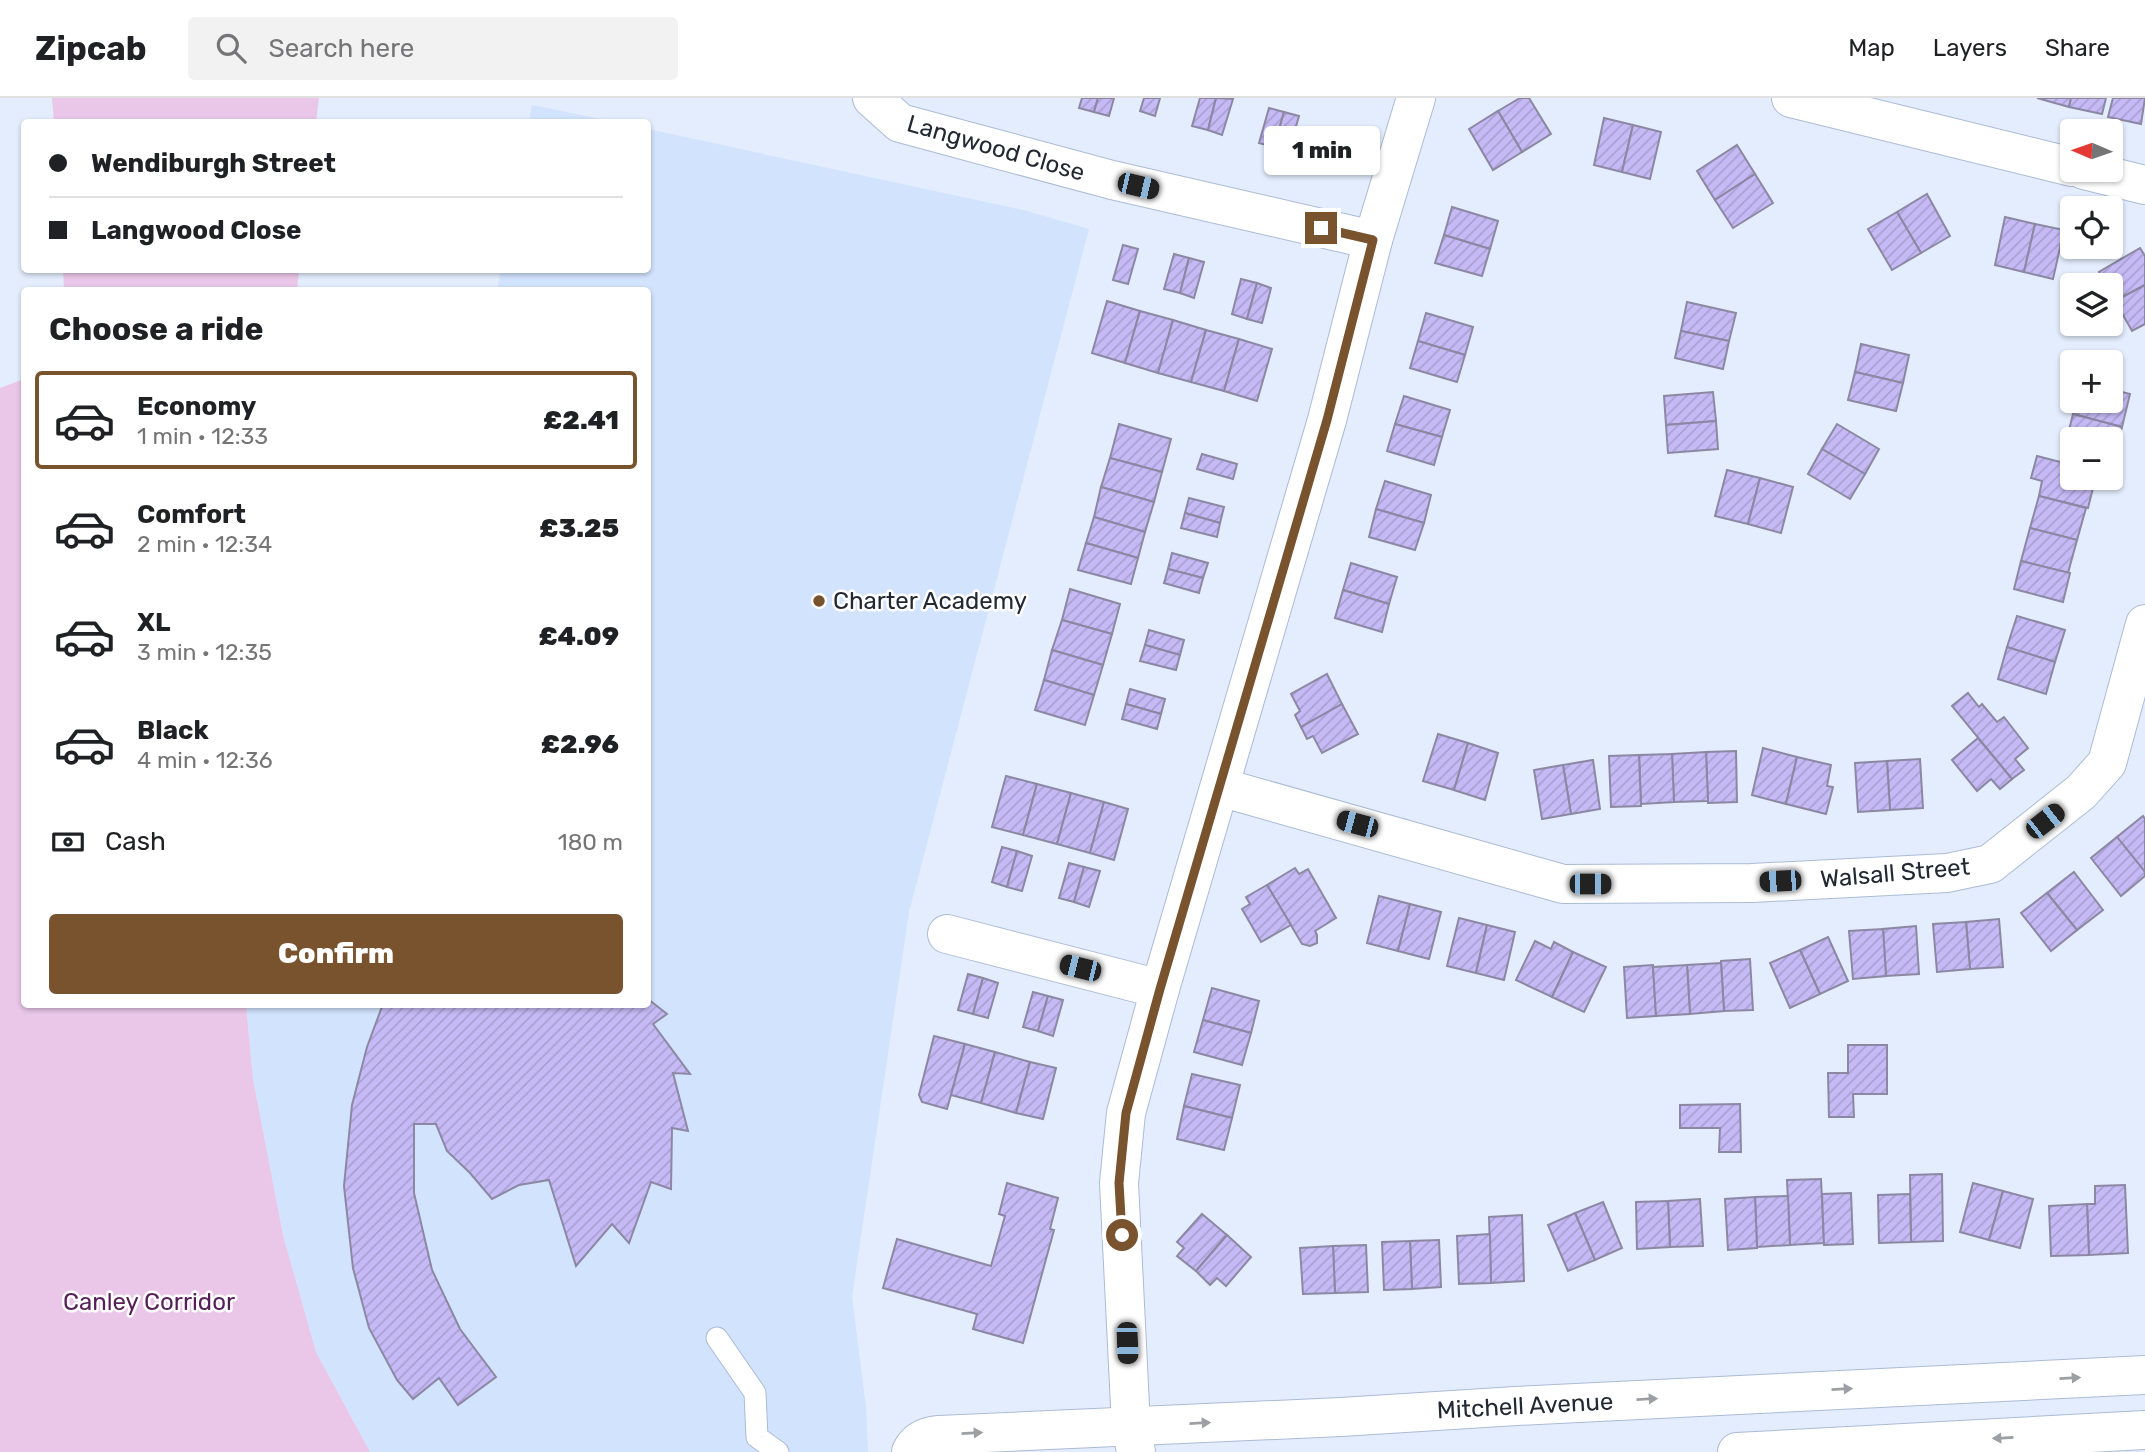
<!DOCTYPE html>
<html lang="en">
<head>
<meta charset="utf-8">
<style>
  body { margin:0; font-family:Rubik,sans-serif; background:#f2f2f2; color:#202124; height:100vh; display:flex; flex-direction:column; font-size:26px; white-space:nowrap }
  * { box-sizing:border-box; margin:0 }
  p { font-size:23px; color:#757577 }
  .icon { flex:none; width:38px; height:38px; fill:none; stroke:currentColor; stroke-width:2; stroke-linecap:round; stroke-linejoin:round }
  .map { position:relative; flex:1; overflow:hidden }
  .side { position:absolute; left:21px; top:189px; width:630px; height:721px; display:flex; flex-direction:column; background:#fff; border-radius:7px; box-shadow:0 2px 5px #0004 }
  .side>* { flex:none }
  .top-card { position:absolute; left:21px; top:21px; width:630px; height:154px; border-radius:7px; box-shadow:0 2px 5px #0004; display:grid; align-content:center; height:154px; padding:0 28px; background:#fff }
  .needle { width:46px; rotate:272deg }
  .fabs { position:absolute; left:2060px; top:21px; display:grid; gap:14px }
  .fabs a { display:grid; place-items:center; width:63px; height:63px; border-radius:7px; background:#fff; box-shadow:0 2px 5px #0004; font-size:35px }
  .end { position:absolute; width:32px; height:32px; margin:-16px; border:9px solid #78532e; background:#fff; box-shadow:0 0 0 4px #fff }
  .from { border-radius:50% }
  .bubble { position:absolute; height:49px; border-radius:7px; background:#fff; box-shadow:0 2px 5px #0004; font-size:23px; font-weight:800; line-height:49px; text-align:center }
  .car { position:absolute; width:21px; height:42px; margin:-21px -10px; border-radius:9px; box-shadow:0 0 5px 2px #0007; background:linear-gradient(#222 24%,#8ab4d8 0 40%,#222 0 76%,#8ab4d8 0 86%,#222 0) }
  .top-card b { display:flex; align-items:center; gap:24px; height:66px; font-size:26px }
  .top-card b+b { border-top:2px solid #e0e0e0 }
  .top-card i { width:18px; height:18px; background:#202124 }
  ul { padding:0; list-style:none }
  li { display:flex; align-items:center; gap:21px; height:98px; margin:0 14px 10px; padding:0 14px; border:4px solid transparent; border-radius:7px }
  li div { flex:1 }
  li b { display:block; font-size:26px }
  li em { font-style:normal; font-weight:800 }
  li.on { border-color:#78532e }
  li>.icon { width:63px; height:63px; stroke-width:1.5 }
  h2 { padding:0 28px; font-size:32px; line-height:84px }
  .pay { display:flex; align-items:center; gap:18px; height:77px; padding:0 28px; font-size:26px }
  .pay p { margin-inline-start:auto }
  .action { display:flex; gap:14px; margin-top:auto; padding:14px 28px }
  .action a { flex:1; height:80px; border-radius:7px; background:#78532e; color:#fff; font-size:28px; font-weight:800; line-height:80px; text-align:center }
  header { display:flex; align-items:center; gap:42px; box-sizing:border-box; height:98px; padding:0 35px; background:#fff; border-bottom:2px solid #e0e0e0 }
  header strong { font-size:33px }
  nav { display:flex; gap:38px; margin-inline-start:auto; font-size:24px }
  .search { width:490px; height:63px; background:#f2f2f2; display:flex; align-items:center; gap:18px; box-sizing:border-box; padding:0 24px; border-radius:7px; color:#757577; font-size:26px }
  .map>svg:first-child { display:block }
  .built { fill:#d2e3fe }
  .green { fill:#eac7e9 }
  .building { fill:url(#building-hatch); stroke:#8c88a3; stroke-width:2 }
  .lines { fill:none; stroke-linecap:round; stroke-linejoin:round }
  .lane-casing { stroke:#abbbd6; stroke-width:23 }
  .street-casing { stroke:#abbbd6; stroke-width:40 }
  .lane { stroke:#fff; stroke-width:21 }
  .street { stroke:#fff; stroke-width:38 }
  .oneway { fill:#9c9fa3 }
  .route { stroke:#78532e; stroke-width:9 }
  .poi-dot { fill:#78532e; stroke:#fff; stroke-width:2.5 }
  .labels { text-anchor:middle; stroke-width:5; stroke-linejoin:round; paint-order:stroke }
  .street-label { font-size:24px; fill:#232933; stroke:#fff }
  .poi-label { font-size:24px; fill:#232933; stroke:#fff; text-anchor:start }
  .park-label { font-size:24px; fill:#561f58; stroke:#fff }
</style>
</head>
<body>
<header>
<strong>Zipcab</strong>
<div class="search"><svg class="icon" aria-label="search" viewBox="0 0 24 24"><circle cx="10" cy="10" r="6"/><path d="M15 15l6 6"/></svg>Search here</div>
<nav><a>Map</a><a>Layers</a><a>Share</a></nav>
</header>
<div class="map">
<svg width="2145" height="1354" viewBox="0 0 2145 1354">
  <defs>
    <pattern id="building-hatch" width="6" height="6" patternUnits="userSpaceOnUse" patternTransform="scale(1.75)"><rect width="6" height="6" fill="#c5baf5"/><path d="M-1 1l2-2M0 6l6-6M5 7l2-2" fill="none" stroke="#a9a0d2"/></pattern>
  </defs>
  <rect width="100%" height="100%" fill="#e3edfd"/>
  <g class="built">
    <polygon points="532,7 615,24 529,24"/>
    <polygon points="648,31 1027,113 1089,131 909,814 852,1199 866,1309 868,1354 370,1354 316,1254 283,1137 253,981 246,907 648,906 648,192 497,192 501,172 648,172"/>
  </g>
  <g class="green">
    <polygon points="52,0 319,0 316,24 54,24"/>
    <polygon points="63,172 299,172 297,192 64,192"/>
    <polygon points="24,281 24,906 246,907 253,981 283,1137 316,1254 370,1354 0,1354 0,290"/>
  </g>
  <g class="building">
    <polygon points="1082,0 1098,0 1094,14 1079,10"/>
    <polygon points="1098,0 1114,0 1109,18 1094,14"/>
    <polygon points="1144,0 1160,0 1155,18 1140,13"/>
    <polygon points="1200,0 1216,0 1208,32 1192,28"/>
    <polygon points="1216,0 1233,1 1222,37 1208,32"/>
    <polygon points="1520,0 1529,0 1551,36 1522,54 1498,13"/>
    <polygon points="2037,0 2071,0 2069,9"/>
    <polygon points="2071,0 2106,0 2102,16 2069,9"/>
    <polygon points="2113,0 2145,0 2141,26 2108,19"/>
    <polygon points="1269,10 1284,14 1274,49 1259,45"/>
    <polygon points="1498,13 1522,54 1493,72 1469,31"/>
    <polygon points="1284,14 1299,18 1289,53 1274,49"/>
    <polygon points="1604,20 1633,27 1622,74 1594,67"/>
    <polygon points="1633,27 1661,34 1650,81 1622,74"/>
    <polygon points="1737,47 1755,76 1715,102 1697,73"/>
    <polygon points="1755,76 1773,105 1733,130 1715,102"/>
    <polygon points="1927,96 1950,138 1921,155 1897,114"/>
    <polygon points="1452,109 1498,123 1490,151 1444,137"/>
    <polygon points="1897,114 1921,155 1892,172 1868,131"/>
    <polygon points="2005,119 2035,126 2024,174 1995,167"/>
    <polygon points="2035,126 2064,132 2053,181 2024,174"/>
    <polygon points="1444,137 1490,151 1482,178 1435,165"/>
    <polygon points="1123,147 1138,151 1128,186 1113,182"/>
    <polygon points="2140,150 2145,158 2145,187 2115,203 2110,195 2110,187 2106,187 2099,174"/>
    <polygon points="1174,156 1189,160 1180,195 1164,191"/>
    <polygon points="1189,160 1204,164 1194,200 1180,195"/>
    <polygon points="1241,181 1257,185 1247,221 1232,216"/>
    <polygon points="1257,185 1271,190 1262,225 1247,221"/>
    <polygon points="2145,187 2145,226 2132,233 2115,203"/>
    <polygon points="1107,203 1140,213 1125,265 1092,255"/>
    <polygon points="1687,204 1736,215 1729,243 1681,233"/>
    <polygon points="1140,213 1173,222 1158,275 1125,265"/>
    <polygon points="1426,215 1473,229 1465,257 1418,243"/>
    <polygon points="1173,222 1206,232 1191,284 1158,275"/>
    <polygon points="1206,232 1239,241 1224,293 1191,284"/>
    <polygon points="1681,233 1729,243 1723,271 1675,260"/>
    <polygon points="1239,241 1272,251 1257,303 1224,293"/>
    <polygon points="1418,243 1465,257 1457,284 1410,270"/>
    <polygon points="1861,246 1909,257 1903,285 1855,274"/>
    <polygon points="1855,274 1903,285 1896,313 1848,302"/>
    <polygon points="2110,291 2130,296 2122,329 2073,316 2077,303 2110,303"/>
    <polygon points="1713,294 1716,323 1666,327 1664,298"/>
    <polygon points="1404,298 1450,312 1442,339 1395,326"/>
    <polygon points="2073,316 2122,329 2113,360 2110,360 2110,341 2072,341 2072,349 2065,348"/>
    <polygon points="1716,323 1718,351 1668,355 1666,327"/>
    <polygon points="1119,326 1171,341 1162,374 1110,360"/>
    <polygon points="1395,326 1442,339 1434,367 1387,353"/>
    <polygon points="1837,326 1879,351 1865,376 1822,351"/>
    <polygon points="1822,351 1865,376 1850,401 1808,376"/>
    <polygon points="1202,356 1237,366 1233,381 1197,371"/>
    <polygon points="2037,358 2072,367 2072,380 2095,382 2088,410 2039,398 2042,383 2031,380"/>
    <polygon points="1110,360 1162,374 1154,404 1101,389"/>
    <polygon points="1727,372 1760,380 1748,426 1715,418"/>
    <polygon points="1760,380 1793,389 1781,435 1748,426"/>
    <polygon points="1385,383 1431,397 1424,425 1376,411"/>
    <polygon points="1101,389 1154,404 1145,434 1094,419"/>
    <polygon points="2039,398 2086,410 2077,442 2030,430"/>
    <polygon points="1189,400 1224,409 1220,425 1185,415"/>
    <polygon points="1376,411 1424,425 1415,452 1369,439"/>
    <polygon points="1185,415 1220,425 1217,439 1181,430"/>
    <polygon points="1094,419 1145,434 1138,460 1086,445"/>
    <polygon points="2030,430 2077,442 2068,475 2021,463"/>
    <polygon points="1086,445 1138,460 1131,486 1078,472"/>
    <polygon points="1172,455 1208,465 1203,480 1168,471"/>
    <polygon points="2021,463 2070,475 2063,504 2014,491"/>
    <polygon points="1351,465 1397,479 1389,506 1343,492"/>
    <polygon points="1168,471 1203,480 1199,495 1164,485"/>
    <polygon points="1070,491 1120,506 1112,536 1062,522"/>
    <polygon points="1343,492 1389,506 1382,534 1335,520"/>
    <polygon points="2017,518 2065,532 2055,564 2007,549"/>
    <polygon points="1062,522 1112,536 1103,567 1052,552"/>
    <polygon points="1149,532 1184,542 1180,557 1145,547"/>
    <polygon points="1145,547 1180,557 1176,572 1140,563"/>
    <polygon points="2007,549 2055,564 2046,596 1998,581"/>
    <polygon points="1052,552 1103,567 1094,597 1044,582"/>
    <polygon points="1327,576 1342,606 1301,629 1295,617 1300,613 1291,596"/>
    <polygon points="1044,582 1094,597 1085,627 1035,612"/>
    <polygon points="1130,591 1165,601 1161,616 1126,606"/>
    <polygon points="1968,595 1979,609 1982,606 1997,624 2004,619 2028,650 2015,661 2024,672 2012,681 1952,608"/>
    <polygon points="1126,606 1161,616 1157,631 1122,621"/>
    <polygon points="1342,606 1358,636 1322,655 1313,638 1307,641 1301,629"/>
    <polygon points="1438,636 1468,645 1454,692 1423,683"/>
    <polygon points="1978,640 2012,681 2000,691 1991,681 1977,693 1952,662"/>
    <polygon points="1468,645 1498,655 1485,702 1454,692"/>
    <polygon points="1763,650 1797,659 1786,706 1752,697"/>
    <polygon points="1736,653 1737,704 1708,705 1706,654"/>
    <polygon points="1706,654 1708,703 1674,704 1672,656"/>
    <polygon points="1672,656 1674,704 1641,706 1639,657"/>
    <polygon points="1639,657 1641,708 1611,709 1609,658"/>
    <polygon points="1797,659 1831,667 1827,688 1833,689 1826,716 1786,706"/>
    <polygon points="1920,661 1923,710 1890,712 1887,663"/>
    <polygon points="1593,662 1600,711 1571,716 1563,667"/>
    <polygon points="1887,663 1890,712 1858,714 1855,665"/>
    <polygon points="1563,667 1571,716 1542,721 1534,672"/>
    <polygon points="1006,678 1037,686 1023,737 992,729"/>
    <polygon points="1037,686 1071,695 1057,746 1023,737"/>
    <polygon points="1071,695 1104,704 1090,755 1057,746"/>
    <polygon points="1104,704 1128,711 1114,762 1090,755"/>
    <polygon points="2143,718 2145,721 2145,774 2117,739"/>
    <polygon points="2117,739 2145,774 2145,778 2121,798 2091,760"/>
    <polygon points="1002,749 1017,753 1007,789 992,784"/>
    <polygon points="1017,753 1032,758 1022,793 1007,789"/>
    <polygon points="1069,765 1084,769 1074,804 1059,800"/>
    <polygon points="1084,769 1100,773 1089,809 1074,804"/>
    <polygon points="1295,770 1299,776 1308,771 1336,820 1315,833 1317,837 1317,845 1310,848 1302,846 1267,787"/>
    <polygon points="2074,774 2103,812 2077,832 2047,795"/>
    <polygon points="1267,787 1291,827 1261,844 1242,811 1250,806 1246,799"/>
    <polygon points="2047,795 2077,832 2051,853 2021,815"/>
    <polygon points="1379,798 1410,806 1398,853 1367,845"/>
    <polygon points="1410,806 1441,814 1429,861 1398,853"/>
    <polygon points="1459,820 1487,827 1476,875 1447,868"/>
    <polygon points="1999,821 2003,869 1970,871 1966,824"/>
    <polygon points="1966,824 1970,871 1937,874 1933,826"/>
    <polygon points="1487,827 1515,834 1504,882 1476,875"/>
    <polygon points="1916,828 1919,876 1886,878 1883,831"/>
    <polygon points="1883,831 1886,878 1853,881 1849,833"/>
    <polygon points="1828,839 1848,883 1820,896 1800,852"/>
    <polygon points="1535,843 1551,851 1554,844 1573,854 1552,899 1516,882"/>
    <polygon points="1800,852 1820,896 1790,910 1770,865"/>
    <polygon points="1573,854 1606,869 1584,914 1552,899"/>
    <polygon points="1750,861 1753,912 1724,913 1721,863"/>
    <polygon points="1721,865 1724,913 1690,916 1687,867"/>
    <polygon points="1653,867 1656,918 1627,920 1624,869"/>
    <polygon points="1687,867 1690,916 1656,918 1653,869"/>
    <polygon points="968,876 983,880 973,916 958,912"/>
    <polygon points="983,880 998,885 988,920 973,916"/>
    <polygon points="1212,890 1259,903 1251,935 1203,922"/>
    <polygon points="1033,894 1048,898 1038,933 1023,929"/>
    <polygon points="1048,898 1063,902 1053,938 1038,933"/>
    <polygon points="648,901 667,916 653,926 690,976 673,975 688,1033 672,1030 671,1091 651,1084 629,1145 612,1126 576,1168 549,1082 519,1087 492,1101 470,1075 447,1053 436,1026 414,1026 414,1095 432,1172 460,1231 496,1279 458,1307 439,1280 413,1301 397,1282 369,1230 353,1170 344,1088 352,1007 367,949 383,906 648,906"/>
    <polygon points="1203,922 1251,935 1242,967 1194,954"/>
    <polygon points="934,938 965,946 947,1011 922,1004 919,997"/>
    <polygon points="965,946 995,954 981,1005 951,997"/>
    <polygon points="1848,947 1887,947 1887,996 1853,996 1854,1019 1829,1019 1828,975 1848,975"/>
    <polygon points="995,954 1030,964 1016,1015 981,1005"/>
    <polygon points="1030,964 1056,970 1043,1021 1016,1015"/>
    <polygon points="1192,976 1240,987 1232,1020 1184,1008"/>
    <polygon points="1740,1006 1741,1054 1719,1054 1720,1030 1680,1030 1680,1007"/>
    <polygon points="1184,1008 1232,1020 1224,1052 1177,1041"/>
    <polygon points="1942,1076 1943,1143 1911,1144 1910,1077"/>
    <polygon points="1821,1081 1824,1145 1790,1147 1787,1082"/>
    <polygon points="1007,1085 1058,1100 1050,1131 1054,1132 1023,1245 973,1231 977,1216 883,1190 897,1141 991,1168 1005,1118 999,1116"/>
    <polygon points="1973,1085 2003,1093 1989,1142 1960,1134"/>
    <polygon points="2125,1087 2128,1155 2089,1157 2087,1106 2095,1106 2095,1088"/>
    <polygon points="2003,1093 2033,1101 2020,1150 1989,1142"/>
    <polygon points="1851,1095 1853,1146 1824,1147 1822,1096"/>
    <polygon points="1910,1096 1911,1144 1879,1145 1878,1097"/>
    <polygon points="1788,1098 1790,1147 1757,1149 1755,1099"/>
    <polygon points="1755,1099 1757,1150 1728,1152 1725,1101"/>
    <polygon points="1700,1101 1703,1148 1670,1149 1668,1103"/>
    <polygon points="1668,1103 1670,1149 1637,1151 1636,1104"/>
    <polygon points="1603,1104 1622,1150 1595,1162 1575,1115"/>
    <polygon points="2087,1106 2089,1157 2051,1158 2049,1108"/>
    <polygon points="1575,1115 1595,1162 1568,1173 1548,1127"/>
    <polygon points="1202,1116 1227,1137 1196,1173 1177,1158 1184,1150 1177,1144"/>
    <polygon points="1522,1117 1524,1183 1491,1185 1489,1119"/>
    <polygon points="1490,1136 1491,1185 1459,1186 1457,1138"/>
    <polygon points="1227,1137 1251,1159 1226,1188 1217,1180 1210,1187 1196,1173"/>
    <polygon points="1439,1142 1441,1189 1412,1191 1410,1143"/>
    <polygon points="1410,1143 1412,1191 1384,1192 1382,1144"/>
    <polygon points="1366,1147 1368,1194 1335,1195 1333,1148"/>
    <polygon points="1333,1148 1335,1195 1303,1196 1300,1150"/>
  </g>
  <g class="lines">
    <defs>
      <polyline id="lane" points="717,1240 755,1295 757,1339 778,1354"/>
      <g id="street">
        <polyline points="872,0 900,25 1112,82 1373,142"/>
        <polyline points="1791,0 2072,69"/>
        <polyline points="2084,72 2145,87"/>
        <polyline points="1220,689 1563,786 1752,785 1947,775 1990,766 2081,694 2107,665 2145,526"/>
        <polyline points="947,836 1160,891"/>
        <path d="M911,1354C917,1341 927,1338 939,1337L1341,1319L1516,1308L2145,1277"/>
        <polyline points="1136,1354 1131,1328 1119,1085 1126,1015 1160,891 1327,322 1373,142 1416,0"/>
        <polyline points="1737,1354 2145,1332"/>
      </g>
    </defs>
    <use href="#lane" class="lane-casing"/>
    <use href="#street" class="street-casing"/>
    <use href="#lane" class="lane"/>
    <use href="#street" class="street"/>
  </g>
  <defs><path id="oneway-solid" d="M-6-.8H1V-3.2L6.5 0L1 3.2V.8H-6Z" transform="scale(1.75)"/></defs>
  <g class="oneway">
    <use href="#oneway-solid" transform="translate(2070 1280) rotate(-3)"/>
    <use href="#oneway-solid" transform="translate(1842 1291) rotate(-3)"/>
    <use href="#oneway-solid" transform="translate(1647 1301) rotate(-3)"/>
    <use href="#oneway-solid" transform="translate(1200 1325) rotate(-3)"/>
    <use href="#oneway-solid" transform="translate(972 1335) rotate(-3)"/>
    <use href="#oneway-solid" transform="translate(2003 1340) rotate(177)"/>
  </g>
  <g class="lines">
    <polyline class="route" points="1122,1137 1119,1085 1126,1015 1160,891 1327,322 1373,142 1321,130"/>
  </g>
  <circle class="poi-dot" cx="819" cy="503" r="7"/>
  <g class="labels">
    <g class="street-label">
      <text transform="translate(996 50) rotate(16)" y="8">Langwood Close</text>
      <text transform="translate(1895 775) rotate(-5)" y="8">Walsall Street</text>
      <text transform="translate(1525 1308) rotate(-3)" y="8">Mitchell Avenue</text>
    </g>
    <g class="poi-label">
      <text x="833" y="511">Charter Academy</text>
    </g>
    <g class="park-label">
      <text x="149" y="1212">Canley Corridor</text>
    </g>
  </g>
</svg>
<div class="fabs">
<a><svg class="needle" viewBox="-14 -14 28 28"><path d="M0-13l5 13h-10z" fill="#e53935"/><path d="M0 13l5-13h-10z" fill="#757577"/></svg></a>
<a><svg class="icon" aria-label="locate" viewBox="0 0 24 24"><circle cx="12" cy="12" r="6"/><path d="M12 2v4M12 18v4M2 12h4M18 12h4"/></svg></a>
<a><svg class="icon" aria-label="layers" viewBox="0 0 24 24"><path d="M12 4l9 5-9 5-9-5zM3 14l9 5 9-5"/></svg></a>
<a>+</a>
<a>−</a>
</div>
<i class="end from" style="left:1122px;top:1137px"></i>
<i class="end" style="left:1321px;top:130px"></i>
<div class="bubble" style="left:1264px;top:28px;width:116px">1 min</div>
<i class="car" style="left:1138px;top:88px;rotate:103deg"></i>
<i class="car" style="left:2045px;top:723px;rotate:52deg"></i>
<i class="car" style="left:1357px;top:726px;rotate:285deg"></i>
<i class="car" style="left:1780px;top:783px;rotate:267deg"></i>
<i class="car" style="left:1590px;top:786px;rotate:90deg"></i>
<i class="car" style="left:1080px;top:870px;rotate:284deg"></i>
<i class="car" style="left:1127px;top:1245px;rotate:178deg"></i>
<div class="top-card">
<b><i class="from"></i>Wendiburgh Street</b>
<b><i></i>Langwood Close</b>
</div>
<section class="side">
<h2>Choose a ride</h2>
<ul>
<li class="on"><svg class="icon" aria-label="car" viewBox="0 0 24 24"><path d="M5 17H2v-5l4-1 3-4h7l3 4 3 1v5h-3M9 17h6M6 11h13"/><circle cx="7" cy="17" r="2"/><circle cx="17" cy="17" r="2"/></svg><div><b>Economy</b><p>1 min · 12:33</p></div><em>£2.41</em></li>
<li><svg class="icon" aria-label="car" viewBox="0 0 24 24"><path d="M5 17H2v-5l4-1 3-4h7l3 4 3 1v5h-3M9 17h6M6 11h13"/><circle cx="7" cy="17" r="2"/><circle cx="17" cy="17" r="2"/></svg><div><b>Comfort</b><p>2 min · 12:34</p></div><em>£3.25</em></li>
<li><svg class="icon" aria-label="car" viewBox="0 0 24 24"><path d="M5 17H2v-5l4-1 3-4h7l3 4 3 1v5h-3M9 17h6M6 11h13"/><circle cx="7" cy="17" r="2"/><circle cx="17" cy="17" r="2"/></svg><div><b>XL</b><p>3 min · 12:35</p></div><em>£4.09</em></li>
<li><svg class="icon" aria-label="car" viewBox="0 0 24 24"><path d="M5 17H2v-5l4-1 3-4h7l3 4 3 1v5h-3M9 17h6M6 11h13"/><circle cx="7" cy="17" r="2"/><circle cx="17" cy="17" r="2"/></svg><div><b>Black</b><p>4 min · 12:36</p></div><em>£2.96</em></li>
</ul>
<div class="pay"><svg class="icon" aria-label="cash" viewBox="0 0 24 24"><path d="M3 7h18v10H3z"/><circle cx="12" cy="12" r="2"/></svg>Cash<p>180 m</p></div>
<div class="action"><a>Confirm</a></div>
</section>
</div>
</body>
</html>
